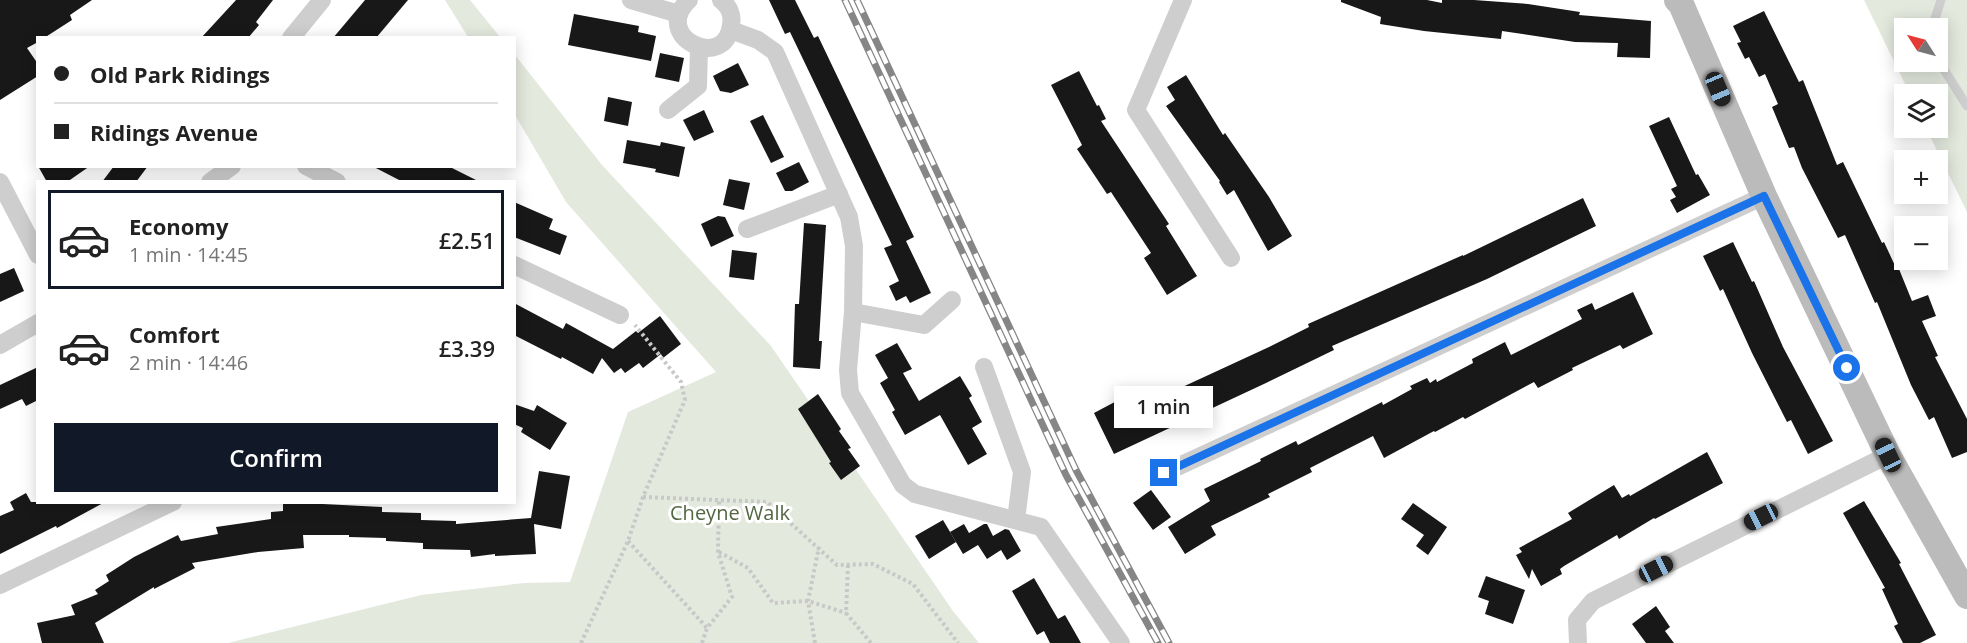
<!DOCTYPE html>
<html lang="en">
<head>
<meta charset="utf-8">
<style>
  body { margin:0; font-family:"Open Sans",sans-serif; background:#f2f2f2; color:#222; height:100vh; display:flex; flex-direction:column; font-size:22px; white-space:nowrap }
  * { box-sizing:border-box; margin:0 }
  p { font-size:20px; color:#767676 }
  .icon { flex:none; width:33px; height:33px; fill:none; stroke:currentColor; stroke-width:2; stroke-linecap:round; stroke-linejoin:round }
  .map { position:relative; flex:1; overflow:hidden }
  .details { position:absolute; left:36px; top:180px; width:480px; height:324px; display:flex; flex-direction:column; background:#fff; border-radius:0px; box-shadow:0 3px 15px #0003 }
  .details>* { flex:none }
  .guide { position:absolute; left:36px; top:36px; width:480px; height:132px; border-radius:0px; box-shadow:0 3px 15px #0003; display:grid; align-content:center; height:132px; padding:0 18px; background:#fff }
  .needle { width:39px; rotate:306deg }
  .controls { position:absolute; left:1894px; top:18px; display:grid; gap:12px }
  .controls a { display:grid; place-items:center; width:54px; height:54px; border-radius:0px; background:#fff; box-shadow:0 3px 15px #0003; font-size:30px }
  .end { position:absolute; width:27px; height:27px; margin:-14px; border:8px solid #1a73e8; background:#fff; box-shadow:0 0 0 3px #fff }
  .from { border-radius:50% }
  .bubble { position:absolute; height:42px; border-radius:0px; background:#fff; box-shadow:0 3px 15px #0003; font-size:20px; font-weight:600; line-height:42px; text-align:center }
  .car { position:absolute; width:18px; height:36px; margin:-18px -9px; border-radius:8px; box-shadow:0 0 4px 2px #0007; background:linear-gradient(#222 24%,#8ab4d8 0 40%,#222 0 76%,#8ab4d8 0 86%,#222 0) }
  .guide b { display:flex; align-items:center; gap:21px; height:57px; font-size:22px }
  .guide b+b { border-top:2px solid #e0e0e0 }
  .guide i { width:15px; height:15px; background:#222 }
  ul { padding:10px 0 0; list-style:none }
  li { display:flex; align-items:center; gap:18px; height:99px; margin:0 12px 9px; padding:0 6px; border:3px solid transparent; border-radius:0px }
  li div { flex:1 }
  li b { display:block; font-size:22px }
  li em { font-style:normal; font-weight:600 }
  li.active { border-color:#111827 }
  li>.icon { width:54px; height:54px; stroke-width:1.5 }
  .primary-button { display:flex; gap:12px; margin-top:auto; padding:12px 18px }
  .primary-button a { flex:1; height:69px; border-radius:0px; background:#111827; color:#fff; font-size:24px; font-weight:600; line-height:69px; text-align:center }
  .map>svg:first-child { display:block }
  .green { fill:#e4e9de; fill-rule:evenodd }
  .building { fill:#181818 }
  .lines { fill:none; stroke-linecap:round; stroke-linejoin:round }
  .path { stroke:#c8c8c8; stroke-width:4; stroke-dasharray:3 3; stroke-linecap:butt }
  .lane { stroke:#cecece; stroke-width:9 }
  .street { stroke:#cecece; stroke-width:18 }
  .secondary { stroke:#bbb; stroke-width:26 }
  .rail-casing { stroke:#868686; stroke-width:7 }
  .rail { stroke:#fff; stroke-width:4.5; stroke-dasharray:14; stroke-linecap:butt }
  .route { stroke:#1a73e8; stroke-width:8 }
  .labels { text-anchor:middle; stroke-width:6; stroke-linejoin:round; paint-order:stroke }
  .park-label { font-size:20px; fill:#546743; stroke:#fff }
</style>
</head>
<body>
<div class="map">
<svg width="1967" height="643" viewBox="0 0 1967 643">
  <rect width="100%" height="100%" fill="#fff"/>
  <g class="green">
    <polygon points="445,0 470,0 500,37 468,37"/>
    <path d="M1864,0H1967V212L1926,128H1938V94H1910ZM1905,28H1938V62H1905Z"/>
    <polygon points="515,55 602,165 771,346 953,611 979,643 228,643 421,595 524,583 570,582 628,412 716,372 566,202 515,115"/>
  </g>
  <g class="building">
    <polygon points="0,0 92,0 70,15 72,20 44,38 38,38 38,42 27,48 38,64 38,76 0,100"/>
    <polygon points="236,0 273,0 256,22 259,25 248,38 201,38"/>
    <polygon points="365,0 408,0 376,38 333,38"/>
    <polygon points="769,0 795,0 814,38 818,36 914,237 906,241 931,293 910,303 906,296 896,301 889,286 899,281 884,248 892,245 790,32 785,34"/>
    <polygon points="1341,0 1427,0 1442,3 1442,0 1474,0 1528,4 1580,12 1579,15 1651,21 1650,58 1617,57 1618,43 1575,42 1502,31 1501,39 1424,31 1380,24 1381,17 1341,2"/>
    <polygon points="1764,11 1799,82 1803,80 1837,165 1843,162 1882,243 1884,242 1897,270 1899,269 1912,301 1928,295 1936,316 1922,321 1938,356 1935,357 1967,419 1967,452 1952,458 1934,417 1929,420 1911,385 1877,302 1875,303 1845,235 1838,238 1802,168 1794,147 1789,148 1772,107 1778,104 1765,74 1759,77 1749,57 1745,59 1737,43 1741,42 1733,26"/>
    <polygon points="574,14 639,26 638,32 656,36 651,61 568,45"/>
    <polygon points="660,53 684,58 679,82 655,77"/>
    <polygon points="738,63 749,85 731,93 720,91 713,76"/>
    <polygon points="1079,71 1097,106 1099,105 1106,119 1101,121 1169,224 1166,226 1197,276 1167,295 1144,258 1151,253 1111,192 1107,194 1077,149 1082,145 1051,85"/>
    <polygon points="1186,75 1223,135 1225,133 1269,197 1292,236 1268,251 1234,190 1227,195 1219,182 1220,181 1166,106 1175,100 1167,87"/>
    <polygon points="608,97 632,102 628,126 604,121"/>
    <polygon points="704,110 714,132 694,141 683,120"/>
    <polygon points="763,115 784,157 771,163 750,121"/>
    <polygon points="1669,117 1696,175 1698,174 1710,195 1677,213 1670,200 1676,197 1671,189 1677,186 1649,126"/>
    <polygon points="627,140 660,146 661,142 685,147 679,177 655,172 656,169 623,163"/>
    <polygon points="799,162 809,182 792,191 785,191 776,173"/>
    <polygon points="38,166 90,166 67,182 47,182"/>
    <polygon points="114,166 148,166 136,182 102,182"/>
    <polygon points="372,166 448,166 480,182 403,182"/>
    <polygon points="729,179 750,183 744,210 723,205"/>
    <polygon points="1583,198 1596,226 1487,279 1332,346 1334,350 1266,383 1114,454 1094,413 1143,387 1150,402 1269,347 1309,327 1308,324 1463,255 1463,256"/>
    <polygon points="514,202 553,219 549,229 567,236 560,255 514,237"/>
    <polygon points="718,216 725,217 734,236 711,247 701,224"/>
    <polygon points="804,223 826,225 819,341 822,341 820,369 793,367 795,304 799,304"/>
    <polygon points="1733,242 1752,282 1754,281 1783,347 1833,441 1808,454 1791,420 1787,422 1752,353 1723,289 1720,291 1703,256"/>
    <polygon points="732,250 757,253 754,280 729,277"/>
    <polygon points="14,268 24,291 0,302 0,274"/>
    <polygon points="1633,292 1653,334 1623,349 1620,345 1572,368 1573,370 1538,388 1534,382 1465,419 1463,417 1435,432 1434,431 1384,458 1373,436 1310,468 1312,472 1268,494 1270,497 1211,526 1216,535 1185,554 1168,527 1210,501 1204,489 1261,461 1260,459 1296,441 1298,445 1382,402 1383,405 1412,389 1410,386 1427,378 1430,383 1436,379 1437,382 1473,363 1472,359 1505,342 1511,355 1582,319 1577,310 1592,303 1595,310"/>
    <polygon points="514,303 563,329 566,323 613,349 636,331 638,333 660,316 681,344 663,358 661,354 643,368 639,363 625,373 621,368 614,373 602,358 593,374 562,357 561,359 514,335"/>
    <polygon points="897,343 912,369 903,373 919,401 960,376 972,396 969,398 982,422 972,428 987,454 968,465 940,415 905,435 892,412 895,410 880,383 888,378 875,355"/>
    <polygon points="38,367 38,400 26,406 22,399 0,409 0,385"/>
    <polygon points="818,394 841,429 839,431 851,448 848,449 860,466 841,480 829,463 831,462 798,409"/>
    <polygon points="514,404 534,411 537,405 567,423 550,450 521,432 523,428 514,424"/>
    <polygon points="1707,452 1723,483 1655,519 1654,518 1619,539 1617,535 1564,566 1560,569 1562,574 1541,586 1532,569 1529,579 1516,555 1522,552 1519,548 1572,519 1568,513 1614,485 1622,498 1629,494 1630,496"/>
    <polygon points="539,471 570,476 561,529 534,524 536,554 495,556 495,554 471,557 470,550 423,549 423,543 386,541 386,538 349,537 349,535 303,535 304,548 258,552 192,563 195,568 154,589 154,587 95,623 104,643 42,643 37,623 75,615 71,605 98,594 95,590 109,581 106,575 134,557 178,535 181,541 218,534 216,527 271,519 271,512 283,511 283,502 382,507 382,512 421,513 421,520 456,521 456,524 531,518"/>
    <polygon points="1151,490 1171,517 1153,530 1133,503"/>
    <polygon points="26,493 31,502 105,502 57,528 56,526 0,554 0,516 14,510 10,502"/>
    <polygon points="1864,501 1901,563 1899,564 1936,635 1920,643 1903,643 1894,626 1898,624 1882,589 1885,588 1843,513"/>
    <polygon points="1413,503 1447,527 1428,555 1416,546 1424,535 1401,519"/>
    <polygon points="943,520 956,542 929,559 915,536"/>
    <polygon points="964,524 969,533 984,524 987,524 993,536 1005,529 1009,530 1021,551 1007,560 1001,550 987,559 978,545 963,554 950,532"/>
    <polygon points="1486,576 1525,590 1513,624 1485,614 1489,601 1478,597"/>
    <polygon points="1034,578 1058,619 1065,615 1081,643 1050,643 1044,631 1037,635 1012,591"/>
    <polygon points="1656,606 1670,627 1665,631 1674,643 1646,643 1632,624"/>
  </g>
  <g class="lines">
    <g class="path">
      <polyline points="643,497 767,502 837,565 873,564 913,584 958,643"/>
      <polyline points="628,541 707,628 732,597 718,552 719,500"/>
      <polyline points="719,552 748,568 773,603 808,601 846,613"/>
      <polyline points="848,565 846,613 871,643"/>
      <polyline points="581,643 628,541 643,497 685,400 681,382 635,325"/>
      <polyline points="702,643 707,628"/>
      <polyline points="815,643 808,601 819,547"/>
    </g>
    <g class="lane">
      <polyline points="1932,28 1941,0"/>
      <polyline points="1938,60 1967,106"/>
    </g>
    <g class="street">
      <polyline points="631,0 679,14"/>
      <path d="M689,0C650,36 725,73 731,25C733,15 729,6 721,0"/>
      <polyline points="1183,0 1136,110 1231,258"/>
      <polyline points="731,30 758,40 775,52 849,217 854,246 853,312 848,370 850,393 903,485 915,494 1041,527 1121,643"/>
      <polyline points="291,38 322,0"/>
      <polyline points="668,110 698,86 699,48"/>
      <polyline points="306,166 337,182"/>
      <polyline points="0,182 38,255"/>
      <polyline points="210,182 232,166"/>
      <polyline points="747,229 839,194"/>
      <polyline points="514,265 620,315"/>
      <polyline points="853,312 924,325 952,300"/>
      <polyline points="0,345 38,323"/>
      <polyline points="984,367 1022,472 1016,520"/>
      <polyline points="1164,473 1764,196"/>
      <polyline points="0,585 173,502"/>
      <polyline points="1578,643 1577,620 1593,601 1888,455"/>
    </g>
    <polyline class="secondary" points="1677,0 1681,4 1764,196 1888,455 1967,596"/>
    <defs>
      <g id="rail">
        <polyline points="845,0 1066,475 1158,643"/>
        <polyline points="857,0 1076,470 1169,643"/>
      </g>
    </defs>
    <use href="#rail" class="rail-casing"/>
    <use href="#rail" class="rail"/>
  </g>
  <g class="lines">
    <polyline class="route" points="1164,473 1764,196 1847,368"/>
  </g>
  <g class="labels">
    <g class="park-label">
      <text x="730" y="520">Cheyne Walk</text>
    </g>
  </g>
</svg>
<div class="controls">
<a><svg class="needle" viewBox="-14 -14 28 28"><path d="M0-13l5 13h-10z" fill="#e53935"/><path d="M0 13l5-13h-10z" fill="#767676"/></svg></a>
<a><svg class="icon" aria-label="layers" viewBox="0 0 24 24"><path d="M12 4l9 5-9 5-9-5zM3 14l9 5 9-5"/></svg></a>
<a>+</a>
<a>−</a>
</div>
<i class="end from" style="left:1847px;top:368px"></i>
<i class="end" style="left:1164px;top:473px"></i>
<div class="bubble" style="left:1114px;top:386px;width:99px">1 min</div>
<i class="car" style="left:1718px;top:89px;rotate:157deg"></i>
<i class="car" style="left:1888px;top:455px;rotate:335deg"></i>
<i class="car" style="left:1761px;top:517px;rotate:243deg"></i>
<i class="car" style="left:1656px;top:569px;rotate:63deg"></i>
<div class="guide">
<b><i class="from"></i>Old Park Ridings</b>
<b><i></i>Ridings Avenue</b>
</div>
<section class="details">
<ul>
<li class="active"><svg class="icon" aria-label="car" viewBox="0 0 24 24"><path d="M5 17H2v-5l4-1 3-4h7l3 4 3 1v5h-3M9 17h6M6 11h13"/><circle cx="7" cy="17" r="2"/><circle cx="17" cy="17" r="2"/></svg><div><b>Economy</b><p>1 min · 14:45</p></div><em>£2.51</em></li>
<li><svg class="icon" aria-label="car" viewBox="0 0 24 24"><path d="M5 17H2v-5l4-1 3-4h7l3 4 3 1v5h-3M9 17h6M6 11h13"/><circle cx="7" cy="17" r="2"/><circle cx="17" cy="17" r="2"/></svg><div><b>Comfort</b><p>2 min · 14:46</p></div><em>£3.39</em></li>
</ul>
<div class="primary-button"><a>Confirm</a></div>
</section>
</div>
</body>
</html>
